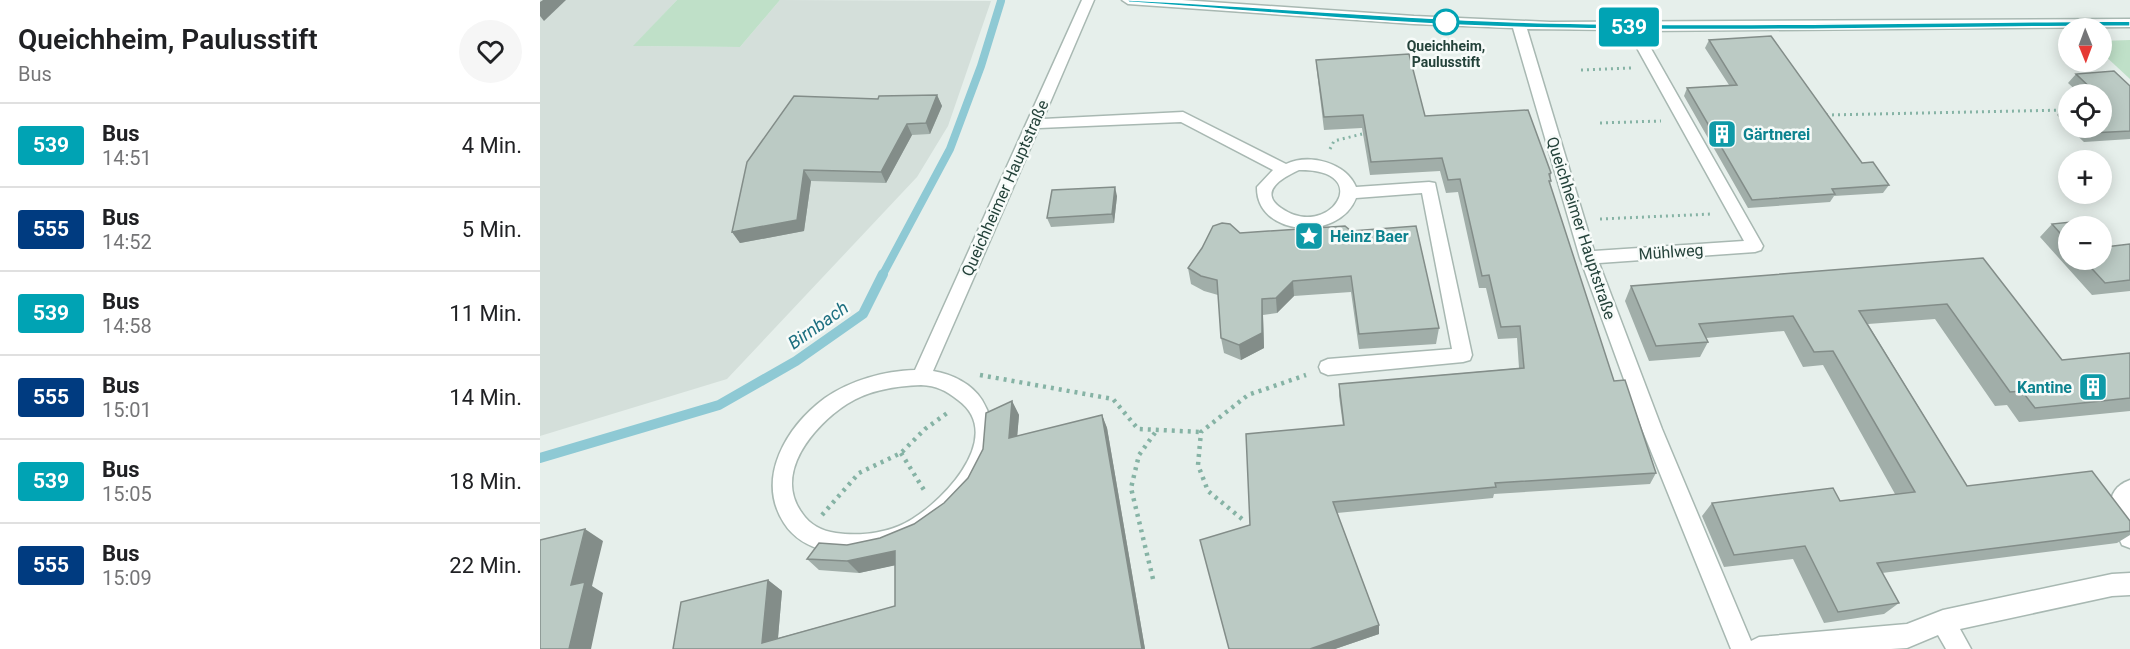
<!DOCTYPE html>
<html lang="de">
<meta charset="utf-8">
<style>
:root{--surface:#fff;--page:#f6f6f6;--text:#202124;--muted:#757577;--line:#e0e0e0}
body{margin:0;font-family:Roboto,sans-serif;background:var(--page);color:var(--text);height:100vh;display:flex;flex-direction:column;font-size:22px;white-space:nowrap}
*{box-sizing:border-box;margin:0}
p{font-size:20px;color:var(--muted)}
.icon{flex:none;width:33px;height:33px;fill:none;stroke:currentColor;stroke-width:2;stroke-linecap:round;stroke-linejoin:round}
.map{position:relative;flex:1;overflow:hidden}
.panel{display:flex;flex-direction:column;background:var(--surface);width:540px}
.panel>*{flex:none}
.badge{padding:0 12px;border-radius:4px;font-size:21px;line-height:39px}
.needle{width:39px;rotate:179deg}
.buttons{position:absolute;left:1518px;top:18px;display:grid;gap:12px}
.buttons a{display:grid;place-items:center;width:54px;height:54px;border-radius:50%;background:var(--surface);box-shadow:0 3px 15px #0003;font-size:30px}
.map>.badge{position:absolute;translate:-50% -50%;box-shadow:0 0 0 3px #fff}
.round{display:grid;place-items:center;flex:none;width:63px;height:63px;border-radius:32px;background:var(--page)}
.headline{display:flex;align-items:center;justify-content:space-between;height:102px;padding:0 18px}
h1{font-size:28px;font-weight:600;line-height:45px}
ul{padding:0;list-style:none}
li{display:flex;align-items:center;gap:18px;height:84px;padding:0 18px;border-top:2px solid var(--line)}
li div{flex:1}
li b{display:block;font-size:22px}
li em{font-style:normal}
li .badge{min-width:66px;font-weight:700;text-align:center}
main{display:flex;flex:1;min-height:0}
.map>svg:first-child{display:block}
</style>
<main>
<section class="panel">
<div class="headline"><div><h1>Queichheim, Paulusstift</h1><p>Bus</p></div><a class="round"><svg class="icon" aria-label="heart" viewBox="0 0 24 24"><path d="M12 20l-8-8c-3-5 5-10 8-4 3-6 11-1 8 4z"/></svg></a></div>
<ul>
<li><span class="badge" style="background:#00a3b4;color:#fff">539</span><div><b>Bus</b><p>14:51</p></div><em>4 Min.</em></li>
<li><span class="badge" style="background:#003b80;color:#fff">555</span><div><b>Bus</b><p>14:52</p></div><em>5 Min.</em></li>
<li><span class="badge" style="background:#00a3b4;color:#fff">539</span><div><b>Bus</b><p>14:58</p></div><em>11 Min.</em></li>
<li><span class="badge" style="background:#003b80;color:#fff">555</span><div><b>Bus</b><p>15:01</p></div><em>14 Min.</em></li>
<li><span class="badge" style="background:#00a3b4;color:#fff">539</span><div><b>Bus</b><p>15:05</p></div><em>18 Min.</em></li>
<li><span class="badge" style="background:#003b80;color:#fff">555</span><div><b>Bus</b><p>15:09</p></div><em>22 Min.</em></li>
</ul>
</section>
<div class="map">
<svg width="1590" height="649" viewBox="0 0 1590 649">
<rect width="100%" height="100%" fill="#e6efeb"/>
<!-- built -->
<path fill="#d4dfda" d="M 0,0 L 137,0 L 94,46 L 200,47 L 240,0 L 451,1 L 408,126 L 377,177 L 187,379 L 0,436 Z"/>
<!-- green -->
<g fill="#bfe0c8">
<path d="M 137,0 L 240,0 L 200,47 L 93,46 Z"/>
<path d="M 1590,40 L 1590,79 L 1562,53 L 1562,41 Z"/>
</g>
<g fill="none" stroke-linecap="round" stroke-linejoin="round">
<!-- stream-far1 -->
<path stroke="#8ec9d4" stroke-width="8" d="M 342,276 L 410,149 L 441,66 L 461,1"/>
<!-- stream -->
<path stroke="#8ec9d4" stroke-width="10" d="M 0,458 L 179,405 L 256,361 L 323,314 L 343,274"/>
<!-- minor casing -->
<g stroke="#a8b8b2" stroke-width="3">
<g id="minor">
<path d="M 542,0 L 554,0 L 503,119 L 643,112 L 746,164 C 770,153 806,163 816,187 L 889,182 L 895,183 L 932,355 L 930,360 L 923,362 L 788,375 L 781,372 L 779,367 L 781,362 L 788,359 L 912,349 L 882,193 L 816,198 C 799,242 716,237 717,187 L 733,170 L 641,122 L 499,128 L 393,371 C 412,374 432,384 442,400 C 491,481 363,572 288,552 C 270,547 254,539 244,523 C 215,478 247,426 285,398 C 311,380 344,371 375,370 ZM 759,170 C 837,169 789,242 741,208 C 717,191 744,177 759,170 ZM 381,385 C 397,386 405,390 418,400 C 469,437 397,510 359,526 C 340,534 316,536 296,533 C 282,531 270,525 262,513 C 233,474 273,426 307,404 C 329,390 355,386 381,385 Z"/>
<path d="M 582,0 L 642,0 L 874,16 L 1010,22 L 1590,19 L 1590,27 L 1101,31 L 1223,246 L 1221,250 L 1215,252 L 1059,263 L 1122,429 L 1211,641 L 1219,637 L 1367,624 L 1403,610 L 1572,574 L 1590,573 L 1590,595 L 1572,596 L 1420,629 L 1431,649 L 1406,649 L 1398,635 L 1367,648 L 1351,649 L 1191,649 L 1102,429 L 1040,258 L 973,28 L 874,24 L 588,4 ZM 987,29 L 1087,30 L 1204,241 L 1054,251 Z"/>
<path d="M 1590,480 L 1590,548 L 1582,545 C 1572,523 1559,491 1590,480 Z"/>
</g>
</g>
<!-- path-far1 -->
<g stroke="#86b3a5" stroke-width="3" stroke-dasharray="2 4" stroke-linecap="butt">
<path d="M 1041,70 L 1092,68"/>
<path d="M 1286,115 L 1528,110"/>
<path d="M 1060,123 L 1121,121"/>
<path d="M 790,149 L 794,141 L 822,134"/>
<path d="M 1060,219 L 1172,214"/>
</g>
<!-- path -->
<g stroke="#86b3a5" stroke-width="4.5" stroke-dasharray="3 5" stroke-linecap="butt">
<path d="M 440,375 L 573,399 L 598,429 L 661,432"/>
<path d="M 361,453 L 384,490"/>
<path d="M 282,515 L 319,473 L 361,453 L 385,429 L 410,411"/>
<path d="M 702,519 L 668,491 L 658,465 L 661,432 L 708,395 L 766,375"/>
<path d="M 613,579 L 591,488 L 599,455 L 617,430"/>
</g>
<!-- minor -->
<use href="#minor" fill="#fff" fill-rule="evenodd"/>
</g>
<!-- wall -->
<g fill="#a1aea9">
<path d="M 1169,40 L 1349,185 L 1343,193 L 1294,196 L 1290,202 L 1208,208 L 1144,96 L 1147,88 L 1189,85 L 1165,48 Z"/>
<path d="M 776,60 L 885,116 L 1011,173 L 1010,185 L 1074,381 L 1116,473 L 1110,484 L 954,494 L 953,498 L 797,513 L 839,625 L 839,634 L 795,649 L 689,649 L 710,525 L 803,426 L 799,396 L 799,384 L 979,368 L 977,338 L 958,339 L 946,288 L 939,288 L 918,192 L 906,193 L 900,171 L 830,175 L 822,128 L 784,130 L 777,72 Z"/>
<path d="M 1536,74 L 1590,86 L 1590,139 L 1544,142 L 1529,128 L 1562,128 L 1562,94 L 1540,94 L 1528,83 Z"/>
<path d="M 397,95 L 402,106 L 390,134 L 372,135 L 346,183 L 271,181 L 264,231 L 200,243 L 192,232 L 338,99 Z"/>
<path d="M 1524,106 L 1528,106 L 1528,127 L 1517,115 Z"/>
<path d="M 577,196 L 574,223 L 511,227 L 507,218 Z"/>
<path d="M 1512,224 L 1528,226 L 1528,260 L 1562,260 L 1565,247 L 1590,244 L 1590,291 L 1552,295 L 1500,237 Z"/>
<path d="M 805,226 L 899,328 L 896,344 L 819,349 L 811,292 L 754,296 L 737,313 L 723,315 L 724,348 L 701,360 L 684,353 L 681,338 L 678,295 L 664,291 L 651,284 L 648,268 L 700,233 Z"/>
<path d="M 1443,258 L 1522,360 L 1590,353 L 1590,411 L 1479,422 L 1467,405 L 1455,406 L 1395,319 L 1328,324 L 1427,486 L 1590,521 L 1590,535 L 1577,543 L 1342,573 L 1359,603 L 1344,614 L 1284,623 L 1253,559 L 1184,567 L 1162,516 L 1172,503 L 1300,501 L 1355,494 L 1283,365 L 1263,367 L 1244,331 L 1166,338 L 1168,342 L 1160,357 L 1109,361 L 1085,301 L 1091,286 Z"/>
<path d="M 472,401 L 479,415 L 477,436 L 562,415 L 567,428 L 605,649 L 133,649 L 228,580 L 242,591 L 238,638 L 355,606 L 355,565 L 319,573 L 279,570 L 267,559 L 307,545 L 340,538 L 374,524 L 404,503 L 428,478 Z"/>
</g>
<!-- shaded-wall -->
<g fill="#838d89">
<path d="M 3,0 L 26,0 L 4,21 L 0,16 L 0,2 Z"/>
<path d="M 397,95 L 402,106 L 390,134 L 386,123 Z"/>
<path d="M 367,124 L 372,135 L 346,183 L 341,172 Z"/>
<path d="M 264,170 L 271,181 L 264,231 L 200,243 L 192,232 Z"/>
<path d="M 575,187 L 577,196 L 574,223 L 572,214 Z"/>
<path d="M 753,281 L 754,296 L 737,313 L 736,298 Z"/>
<path d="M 722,299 L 723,315 L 724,348 L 701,360 L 699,345 Z"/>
<path d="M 472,401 L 479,415 L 476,451 L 469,438 Z"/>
<path d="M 562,415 L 567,428 L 605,649 L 602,649 Z"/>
<path d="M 45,529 L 63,541 L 52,586 L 63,593 L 51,649 L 29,649 L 31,585 Z"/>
<path d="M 355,551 L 366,563 L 319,573 L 307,561 Z"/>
<path d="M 228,580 L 242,591 L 237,649 L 222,643 Z"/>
<path d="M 839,625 L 839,634 L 795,649 L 770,649 Z"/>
</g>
<!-- building -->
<g fill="#bbcac4" stroke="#838d89" stroke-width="1.5">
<path d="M 1231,36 L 1322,163 L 1333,162 L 1349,185 L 1292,189 L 1295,194 L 1212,200 L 1147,88 L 1197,85 L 1169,40 Z"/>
<path d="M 869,54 L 885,116 L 988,110 L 1011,173 L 1009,174 L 1011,181 L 1009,181 L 1074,381 L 1085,380 L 1116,473 L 955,483 L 956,487 L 793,502 L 839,625 L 770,649 L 689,649 L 660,540 L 710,525 L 706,434 L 804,425 L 799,384 L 984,368 L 980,326 L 961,327 L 949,275 L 942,276 L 920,179 L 908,180 L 902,158 L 831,162 L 823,115 L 784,117 L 776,60 Z"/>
<path d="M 1574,71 L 1590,86 L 1590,131 L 1551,133 L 1546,128 L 1562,128 L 1562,104 L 1566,103 L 1562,99 L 1562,94 L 1557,94 L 1536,74 Z"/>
<path d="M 397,95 L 386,123 L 367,124 L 341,172 L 264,170 L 257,220 L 192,232 L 207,162 L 254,96 L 338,99 L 339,96 Z"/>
<path d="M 575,187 L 572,214 L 507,218 L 512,190 Z"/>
<path d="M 1541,221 L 1546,226 L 1528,226 L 1528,242 L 1512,224 Z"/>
<path d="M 682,223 L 690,224 L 700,233 L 805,226 L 811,231 L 876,226 L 899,328 L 819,334 L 811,276 L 753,281 L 736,298 L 722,299 L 722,333 L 699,345 L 681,338 L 677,280 L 661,276 L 648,268 L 662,248 L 673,226 Z"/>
<path d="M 1562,243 L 1565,247 L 1590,244 L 1590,280 L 1565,283 L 1544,260 L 1562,260 Z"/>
<path d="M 1443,258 L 1522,360 L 1590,353 L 1590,398 L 1495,408 L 1482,391 L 1470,392 L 1407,304 L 1319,311 L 1427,486 L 1552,471 L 1590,521 L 1590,531 L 1337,563 L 1359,603 L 1298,612 L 1265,546 L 1194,555 L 1172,503 L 1293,488 L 1300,501 L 1375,492 L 1293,351 L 1274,352 L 1253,316 L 1159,324 L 1168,342 L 1116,346 L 1091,286 Z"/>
<path d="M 472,401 L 469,438 L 562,415 L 602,649 L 133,649 L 141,602 L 228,580 L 222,643 L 355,606 L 355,551 L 307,561 L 267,559 L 279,543 L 307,545 L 340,538 L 374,524 L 404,503 L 428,478 L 443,449 L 446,413 Z"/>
<path d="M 45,529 L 31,585 L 45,582 L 29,649 L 0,649 L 0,540 Z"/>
</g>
<!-- line -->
<path fill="#00a3b4" stroke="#fff" stroke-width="1.5" d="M 585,0 L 589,0 C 729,7 870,20 1011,23 C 1204,27 1397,22 1590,21 L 1590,26 C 1397,27 1204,32 1011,28 C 870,26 729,12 589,2 Z"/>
<!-- icons -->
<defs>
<g id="building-square" transform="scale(1.5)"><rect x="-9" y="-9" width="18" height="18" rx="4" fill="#0f9aa8" stroke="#f7fbf9"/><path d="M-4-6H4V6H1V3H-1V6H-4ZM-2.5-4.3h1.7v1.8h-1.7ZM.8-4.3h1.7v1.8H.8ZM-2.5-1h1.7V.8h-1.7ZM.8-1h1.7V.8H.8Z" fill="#fff"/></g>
<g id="sight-square" transform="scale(1.5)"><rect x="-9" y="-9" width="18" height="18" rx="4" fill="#0f9aa8" stroke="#f7fbf9"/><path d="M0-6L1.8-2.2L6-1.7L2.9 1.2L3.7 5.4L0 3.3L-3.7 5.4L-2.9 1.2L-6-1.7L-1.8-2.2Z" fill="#fff"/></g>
</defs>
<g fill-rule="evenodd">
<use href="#building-square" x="1182" y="134"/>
<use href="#sight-square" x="769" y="236"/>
<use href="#building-square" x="1553" y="387"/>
</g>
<!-- markers -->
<circle fill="#fff" stroke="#00a3b4" stroke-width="3" cx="906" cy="22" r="12"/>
<g text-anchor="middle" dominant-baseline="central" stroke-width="5" stroke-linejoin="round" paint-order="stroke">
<!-- far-stop labels -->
<g font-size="14" font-weight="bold" fill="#24423a" stroke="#f7fbf9">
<text x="906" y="46">Queichheim,<tspan x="906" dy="16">Paulusstift</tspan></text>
</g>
<!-- culture labels -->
<g font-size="16" font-weight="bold" fill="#0d838f" stroke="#f7fbf9" text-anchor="start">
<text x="1203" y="134">Gärtnerei</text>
<text x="790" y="236">Heinz Baer</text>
<text x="1532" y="387" text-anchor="end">Kantine</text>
</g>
<!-- street labels -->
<g font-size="16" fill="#24423a" stroke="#f7fbf9">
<text transform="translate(465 188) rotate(-66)">Queichheimer Hauptstraße</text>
<text transform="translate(1041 228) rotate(72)">Queichheimer Hauptstraße</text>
<text transform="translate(1131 252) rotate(-4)">Mühlweg</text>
</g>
<!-- water labels -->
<g font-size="18" font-style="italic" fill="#1c6f80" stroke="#f7fbf9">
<text transform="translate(278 325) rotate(-35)">Birnbach</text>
</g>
</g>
</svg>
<div class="buttons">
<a><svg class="needle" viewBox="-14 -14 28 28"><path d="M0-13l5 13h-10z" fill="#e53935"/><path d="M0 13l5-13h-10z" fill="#757577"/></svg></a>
<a><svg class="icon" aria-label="locate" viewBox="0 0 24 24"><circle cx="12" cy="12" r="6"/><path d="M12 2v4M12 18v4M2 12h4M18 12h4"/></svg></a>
<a>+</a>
<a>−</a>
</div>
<b class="badge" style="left:1089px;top:27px;background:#00a3b4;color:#fff">539</b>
</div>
</main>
